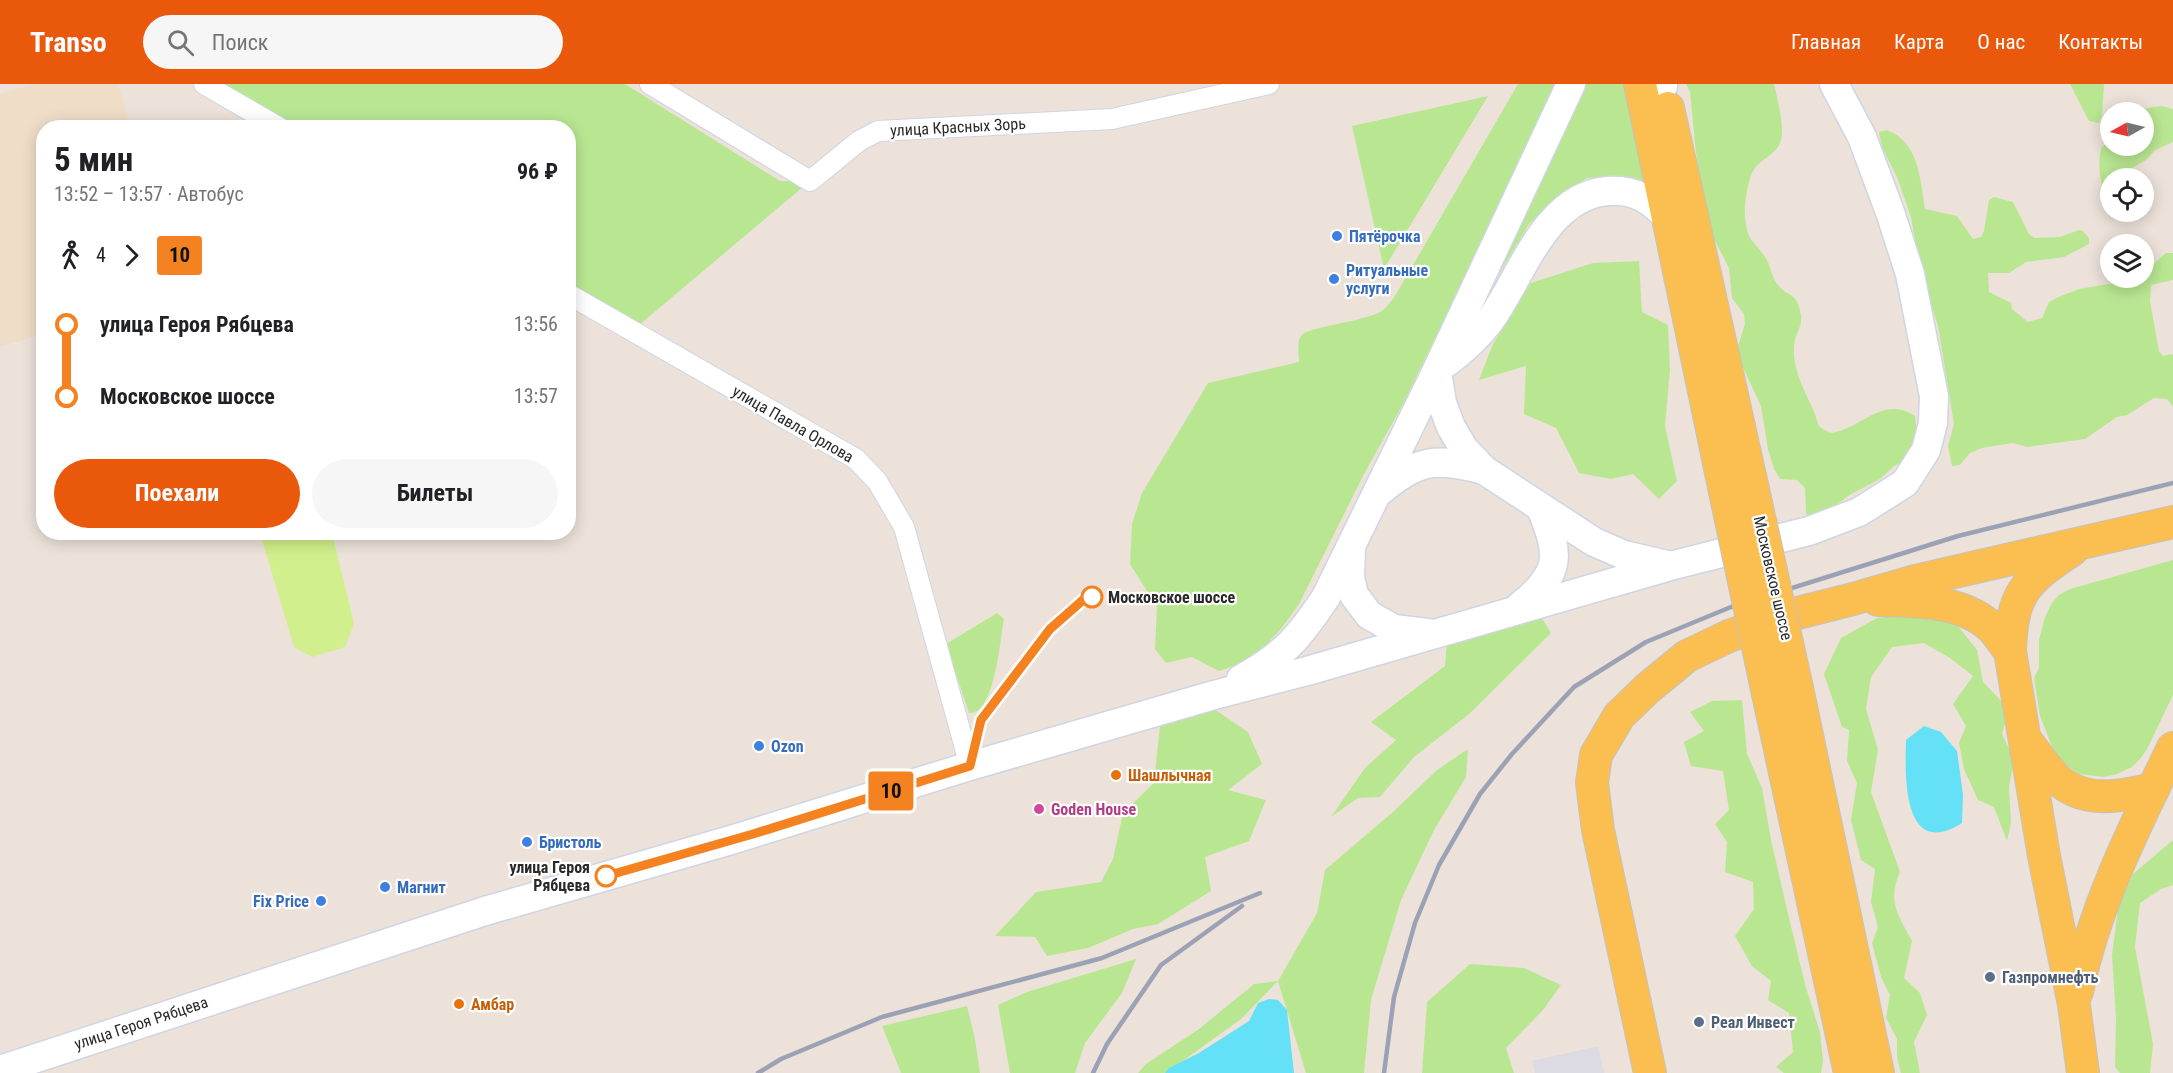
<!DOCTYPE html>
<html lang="ru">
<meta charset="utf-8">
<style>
:root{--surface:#fff;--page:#f6f6f6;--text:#202124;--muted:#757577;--accent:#ea580c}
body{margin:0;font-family:"Roboto Condensed",sans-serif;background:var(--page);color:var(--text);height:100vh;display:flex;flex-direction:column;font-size:22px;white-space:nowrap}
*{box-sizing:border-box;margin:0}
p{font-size:20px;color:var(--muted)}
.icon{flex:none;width:33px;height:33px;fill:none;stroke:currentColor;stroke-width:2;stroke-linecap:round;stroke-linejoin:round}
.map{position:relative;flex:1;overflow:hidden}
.sheet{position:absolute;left:36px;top:36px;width:540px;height:420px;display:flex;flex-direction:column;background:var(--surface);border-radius:24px;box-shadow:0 3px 15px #0003}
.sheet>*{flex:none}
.badge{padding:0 12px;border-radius:4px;font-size:21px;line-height:39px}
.needle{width:39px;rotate:262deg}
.fabs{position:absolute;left:2100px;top:18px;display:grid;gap:12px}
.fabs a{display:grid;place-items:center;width:54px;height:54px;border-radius:50%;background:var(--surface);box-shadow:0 3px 15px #0003;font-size:30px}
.map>.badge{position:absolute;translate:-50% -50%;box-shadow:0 0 0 3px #fff}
.legs{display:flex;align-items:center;gap:9px;height:66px;padding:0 18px;font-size:20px}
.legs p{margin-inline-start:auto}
.head{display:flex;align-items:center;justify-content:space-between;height:102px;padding:0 18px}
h1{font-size:33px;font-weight:700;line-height:45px}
.button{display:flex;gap:12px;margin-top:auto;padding:12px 18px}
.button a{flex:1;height:69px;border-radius:36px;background:var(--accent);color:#fff;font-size:24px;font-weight:700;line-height:69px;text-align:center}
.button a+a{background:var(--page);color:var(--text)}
ul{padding:0 18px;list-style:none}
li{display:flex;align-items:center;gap:21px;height:72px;font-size:22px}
li i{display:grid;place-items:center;width:9px;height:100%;margin:0 8px;background:currentColor}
li i::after{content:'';width:15px;height:15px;margin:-8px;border:4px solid;border-radius:50%;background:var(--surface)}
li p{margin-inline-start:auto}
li:first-child i{background:linear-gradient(#0000 50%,currentColor 0)}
li:last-child i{background:linear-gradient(currentColor 50%,#0000 0)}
header{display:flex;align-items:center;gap:36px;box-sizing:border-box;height:84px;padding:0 30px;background:var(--accent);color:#fff}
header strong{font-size:28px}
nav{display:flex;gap:33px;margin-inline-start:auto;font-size:21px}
.search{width:420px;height:54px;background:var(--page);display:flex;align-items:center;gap:15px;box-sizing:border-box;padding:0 21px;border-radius:33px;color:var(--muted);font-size:22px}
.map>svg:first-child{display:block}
</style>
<header>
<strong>Transo</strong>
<div class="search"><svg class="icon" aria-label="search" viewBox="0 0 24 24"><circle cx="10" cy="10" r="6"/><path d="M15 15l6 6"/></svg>Поиск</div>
<nav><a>Главная</a><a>Карта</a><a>О нас</a><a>Контакты</a></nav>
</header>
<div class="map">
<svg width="2173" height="989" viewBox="0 0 2173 989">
<rect width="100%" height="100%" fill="#ece2d9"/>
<!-- industrial -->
<path fill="#dcdbe4" d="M 1598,962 L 1604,989 L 1535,989 L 1532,977 Z"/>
<!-- education -->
<path fill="#efddc7" d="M 34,0 L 118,0 L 131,43 L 44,44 L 43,250 L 0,263 L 0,10 Z"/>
<!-- green -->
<g fill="#b9e791">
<path d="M 203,0 L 625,0 L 780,97 L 810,97 L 632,247 L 569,211 L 568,44 L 278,43 Z"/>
<path d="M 1518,0 L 1559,0 L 1402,322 L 1364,390 L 1299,520 L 1281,545 L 1263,564 L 1240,580 L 1219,587 L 1192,573 L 1166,579 L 1155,565 L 1157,523 L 1130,480 L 1132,440 L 1142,409 L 1208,299 L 1299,278 C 1299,270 1296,257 1302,251 C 1308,243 1366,237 1382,227 C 1387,223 1391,217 1395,212 Z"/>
<path d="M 1583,0 L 1625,0 L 1646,103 L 1614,92 L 1587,94 L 1559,111 L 1529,140 L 1476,228 Z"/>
<path d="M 1686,0 L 1774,0 C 1777,14 1786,46 1780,59 C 1776,70 1762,75 1755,84 C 1748,92 1744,122 1745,132 C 1747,160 1755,156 1767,176 C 1771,184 1772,194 1778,201 C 1791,216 1796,206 1801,231 C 1803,242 1795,250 1794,261 C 1792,287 1806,308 1815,330 C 1817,335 1817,339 1820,343 C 1823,346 1828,347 1832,349 C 1862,344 1883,311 1915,332 L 1917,353 L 1910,373 L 1893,383 L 1880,395 L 1851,410 L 1831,425 L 1809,433 L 1806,429 L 1805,404 L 1797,396 L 1780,395 L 1774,385 L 1768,365 L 1761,322 L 1739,275 L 1738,262 L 1745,240 L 1744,230 L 1732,214 L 1729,184 L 1708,143 L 1696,69 L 1690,8 Z"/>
<path d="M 2070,0 L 2104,0 L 2102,31 L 2099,39 L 2089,37 Z"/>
<path d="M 1488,12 L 1384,185 L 1352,42 Z"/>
<path d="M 2162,22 L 2173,25 L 2173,58 L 2155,66 L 2146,76 L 2122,90 L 2123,94 L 2110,94 L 2110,120 C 2100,102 2097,84 2101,64 L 2110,57 L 2110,62 L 2144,62 L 2144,28 L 2135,28 L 2141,25 Z"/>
<path d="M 1887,46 C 1919,58 1920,95 1925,125 L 1957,132 L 1973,155 L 1981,153 L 1984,147 L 1989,116 L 1994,113 L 2013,118 L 2029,150 L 2034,154 L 2060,153 L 2079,146 L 2083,147 L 2089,154 L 2089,160 L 2064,173 L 2026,178 L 2009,189 L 1988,189 L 1989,208 L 2011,219 L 2012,225 L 2028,238 L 2042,234 L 2049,218 L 2056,214 L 2079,205 L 2144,194 L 2144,189 L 2166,169 L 2173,169 L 2173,196 L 2151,201 L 2150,217 L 2159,267 L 2163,272 L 2173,270 L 2173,323 L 2167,315 L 2154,314 L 2127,331 L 2117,333 L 2085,355 L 2027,363 L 2013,359 L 1982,364 L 1970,369 L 1960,381 L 1952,382 L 1948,362 L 1954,340 L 1938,242 L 1928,210 L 1925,189 L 1918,174 L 1911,133 L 1897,93 L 1882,63 L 1879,48 Z"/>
<path d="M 1639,177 L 1642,228 L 1668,241 L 1670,286 L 1665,342 L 1677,397 L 1659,415 L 1633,390 L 1611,395 L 1579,389 L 1556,344 L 1524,330 L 1526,282 L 1479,296 L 1493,260 L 1531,199 L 1593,179 Z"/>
<path d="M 2173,476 L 2173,611 L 2147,665 L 2140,675 L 2132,683 L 2117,690 L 2104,693 L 2079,690 L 2061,677 L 2053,665 L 2040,632 L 2034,594 L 2039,584 L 2039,556 L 2045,533 L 2052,519 L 2059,511 L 2070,505 Z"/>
<path d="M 997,529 L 1004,535 C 1000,555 995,631 969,629 L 946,560 Z"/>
<path d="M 1921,529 L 1958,542 L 1977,566 L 1983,598 L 2009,625 L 2002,650 L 2014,675 L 2009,703 L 2011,739 L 2007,757 L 1994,723 L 1978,716 L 1964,685 L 1959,659 L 1966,642 L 1953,620 L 1973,592 L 1950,574 L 1924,559 L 1892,563 L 1871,593 L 1866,625 L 1878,666 L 1871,708 L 1900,788 C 1887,817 1898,831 1912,857 L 1904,894 L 1920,909 L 1927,931 L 1914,958 L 1920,989 L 1901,989 L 1897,973 L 1897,955 L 1886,934 L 1890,911 L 1881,893 L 1872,859 L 1878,843 L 1871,818 L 1875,785 L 1861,776 L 1851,736 L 1857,699 L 1847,677 L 1849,646 L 1842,643 L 1824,590 L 1841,554 L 1877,534 Z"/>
<path d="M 1540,531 L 1551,549 L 1469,630 L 1414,673 L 1380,713 L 1358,714 L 1331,733 L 1365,684 L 1396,656 L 1371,638 L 1445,582 L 1447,558 Z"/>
<path d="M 1742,616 L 1747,670 L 1762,704 L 1771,756 L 1789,834 L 1806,904 L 1820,948 L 1823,977 L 1821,989 L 1784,989 L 1776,983 L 1793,968 L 1789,929 L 1768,916 L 1771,897 L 1752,882 L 1735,852 L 1754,825 L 1753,798 L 1725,788 L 1727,758 L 1715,740 L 1729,726 L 1723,687 L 1691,682 L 1684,658 L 1704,647 L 1690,628 L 1712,617 Z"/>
<path d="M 1214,625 L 1248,648 L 1262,680 L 1228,706 L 1266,716 L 1249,757 L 1205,773 L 1211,807 L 1158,840 L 1133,845 L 1088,864 L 1047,872 L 1035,853 L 995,852 L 1036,808 L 1101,798 L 1113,775 L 1123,729 L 1154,699 L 1160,641 Z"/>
<path d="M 1468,665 L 1466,693 L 1434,746 L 1401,816 L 1371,916 L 1364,989 L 1306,989 L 1278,897 L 1241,935 L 1166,989 L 1138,989 L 1146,980 L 1199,945 L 1254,900 L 1278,897 L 1317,829 L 1325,786 L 1394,727 L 1437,686 Z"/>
<path d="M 2173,756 L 2173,801 L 2161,805 L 2140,819 L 2135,863 L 2153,960 L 2150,989 L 2120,989 L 2115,983 L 2116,935 L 2112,871 L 2118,825 L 2133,790 Z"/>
<path d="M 1136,875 L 1122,909 L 1085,959 L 1075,989 L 1010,989 L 998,921 L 1027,908 Z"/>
<path d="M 1470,880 L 1524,884 L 1561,901 L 1543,926 L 1506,964 L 1514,989 L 1422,989 L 1427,918 Z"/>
<path d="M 967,922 L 975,955 L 980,989 L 901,989 L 882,942 Z"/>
</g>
<!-- pitch -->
<path fill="#d1ef8c" d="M 260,449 L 332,449 L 354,540 L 345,563 L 312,573 L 294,563 Z"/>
<!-- water -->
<g fill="#64e1f6">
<path d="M 1924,642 L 1941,648 L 1957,667 L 1963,711 L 1962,739 C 1902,777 1905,691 1906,656 Z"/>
<path d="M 1269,915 L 1278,916 L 1287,926 L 1294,989 L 1165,989 L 1169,984 L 1199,969 L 1249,937 L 1258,919 Z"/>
</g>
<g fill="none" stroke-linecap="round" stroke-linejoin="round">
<!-- minor casing -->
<g stroke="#ced5e3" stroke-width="22">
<g id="minor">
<path d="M 204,0 L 280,44"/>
<path d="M 650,0 L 810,97 L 859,57 L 878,47 L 1112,35 L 1269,0"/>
<path d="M 568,210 L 856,375 L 877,397 L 904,443 L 970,682"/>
</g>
</g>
<!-- secondary casing -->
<g stroke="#ced5e3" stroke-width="31">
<g id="secondary">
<path d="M 1663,0 L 1663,2"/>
<path d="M 1446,279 C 1462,267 1477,254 1489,238 C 1521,195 1544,113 1607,107 C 1636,105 1651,116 1670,136"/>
<path d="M 1437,286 L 1442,319 L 1451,343 L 1464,365 L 1484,386 L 1594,458 L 1624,471 L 1667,481"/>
<path d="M 1379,408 C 1417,375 1437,373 1484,386"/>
<path d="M 1351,465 L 1350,493 L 1354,511 L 1369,531 L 1394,545 L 1427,549"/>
<path d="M 1520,522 C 1562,489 1560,471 1541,424"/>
<path d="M 1241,595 C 1284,571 1299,554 1326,513 L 1437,286 L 1571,0"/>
<path d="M 0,986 L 485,827 L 731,756 L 970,682 L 1214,611 L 1307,587 L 1670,482 L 1809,447 L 1859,428 L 1905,399 L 1926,366 L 1933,339 L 1934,312 L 1910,190 L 1890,128 L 1862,53 L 1834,0"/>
</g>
</g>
<!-- primary casing -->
<g stroke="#c3c3c3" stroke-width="34">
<g id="primary">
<path d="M 1640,0 L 1728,422"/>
<path d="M 1668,24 L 1756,419"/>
<path d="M 2072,466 C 2025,497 2012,509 2010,567 L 2044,772 L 2074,921 L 2083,989"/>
<path d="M 1878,516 C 1917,517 1964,516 1993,545 C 1999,552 2004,560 2010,567"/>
<path d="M 1797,604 L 1878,989"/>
<path d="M 1768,610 L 1850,989"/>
<path d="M 2027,658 C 2036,669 2044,681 2053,691 C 2081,721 2119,713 2153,705"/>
<path d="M 2077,908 C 2094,823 2135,742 2173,664"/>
<path d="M 1650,989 L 1598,746 L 1592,699 L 1596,671 L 1619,632 L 1648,604 L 1687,572 L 1729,552 L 1786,532 L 1853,515 L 1915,497 L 2173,438"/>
</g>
</g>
<!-- minor -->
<use href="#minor" stroke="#fff" stroke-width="20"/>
<!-- secondary -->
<use href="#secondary" stroke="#fff" stroke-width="28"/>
<!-- primary -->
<use href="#primary" stroke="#fabe51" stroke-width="32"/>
<!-- rail -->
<g stroke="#9ca2b5" stroke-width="4.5">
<path d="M 758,989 L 781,975 L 882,933 L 1102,874 L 1260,809"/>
<path d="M 1093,989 L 1107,960 L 1161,881 L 1242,822"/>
<path d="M 1384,989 L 1394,913 L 1415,839 L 1439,781 L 1480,710 L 1512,670 L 1574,603 L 1646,558 L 1731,523 L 1958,452 L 2173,399"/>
</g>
<!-- primary-bridge casing -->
<g stroke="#c3c3c3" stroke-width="34" stroke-linecap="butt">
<g id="primary-bridge">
<path d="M 1756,419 L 1797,604"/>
<path d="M 1728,422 L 1768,610"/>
</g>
</g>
<!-- primary-bridge -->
<use href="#primary-bridge" stroke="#fabe51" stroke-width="32"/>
</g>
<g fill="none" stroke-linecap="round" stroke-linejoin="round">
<!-- line-1 casing -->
<g stroke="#fff" stroke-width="14">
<path id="line-1" d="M 606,792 L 753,750 L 970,682 L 981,636 L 1050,545 L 1083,516 L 1092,513"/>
</g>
<!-- line-1 -->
<use href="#line-1" stroke="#f58220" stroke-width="9"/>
</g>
<!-- markers -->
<g fill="#3f7fe0" stroke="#fff" stroke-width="2">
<circle cx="1337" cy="152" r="6"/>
<circle cx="1334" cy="195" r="6"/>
<circle cx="759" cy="662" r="6"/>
<circle cx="527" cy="758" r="6"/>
<circle cx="385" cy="803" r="6"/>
<circle cx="321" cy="817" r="6"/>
</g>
<g fill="#fff" stroke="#f58220" stroke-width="3">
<circle cx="1092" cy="513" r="10"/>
<circle cx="606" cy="792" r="10"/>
</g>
<g fill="#e8710a" stroke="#fff" stroke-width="2">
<circle cx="1116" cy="691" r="6"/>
<circle cx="459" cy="920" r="6"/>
</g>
<circle fill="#d1479c" stroke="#fff" stroke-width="2" cx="1039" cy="725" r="6"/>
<g fill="#5c6f8a" stroke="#fff" stroke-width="2">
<circle cx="1990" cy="893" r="6"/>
<circle cx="1699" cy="938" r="6"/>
</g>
<g text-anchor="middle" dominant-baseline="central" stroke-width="4.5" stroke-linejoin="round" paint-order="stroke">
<!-- street labels -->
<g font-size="16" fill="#292929" stroke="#fff">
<text transform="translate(958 43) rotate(-3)">улица Красных Зорь</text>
<text transform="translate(793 340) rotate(30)">улица Павла Орлова</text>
<text transform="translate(1773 494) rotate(77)">Московское шоссе</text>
<text transform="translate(141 939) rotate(-18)">улица Героя Рябцева</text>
</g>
<!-- shop labels -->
<g font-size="16" font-weight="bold" fill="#366cbe" stroke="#fff" text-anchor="start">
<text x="1349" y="152">Пятёрочка</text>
<text x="1346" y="186">Ритуальные<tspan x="1346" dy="18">услуги</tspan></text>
<text x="771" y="662">Ozon</text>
<text x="539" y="758">Бристоль</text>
<text x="397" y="803">Магнит</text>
<text x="309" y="817" text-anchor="end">Fix Price</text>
</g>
<!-- stop labels -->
<g font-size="16" font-weight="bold" fill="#292929" stroke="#fff" text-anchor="start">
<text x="1108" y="513">Московское шоссе</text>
<text x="590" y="783" text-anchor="end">улица Героя<tspan x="590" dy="18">Рябцева</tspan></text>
</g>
<!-- food labels -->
<g font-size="16" font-weight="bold" fill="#c56008" stroke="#fff" text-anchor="start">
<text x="1128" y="691">Шашлычная</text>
<text x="471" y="920">Амбар</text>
</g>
<!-- hotel labels -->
<g font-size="16" font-weight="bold" fill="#b23c85" stroke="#fff" text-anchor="start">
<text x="1051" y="725">Goden House</text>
</g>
<!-- service labels -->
<g font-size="16" font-weight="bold" fill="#4e5e75" stroke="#fff" text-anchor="start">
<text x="2002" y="893">Газпромнефть</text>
<text x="1711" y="938">Реал Инвест</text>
</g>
</g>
</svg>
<div class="fabs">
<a><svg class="needle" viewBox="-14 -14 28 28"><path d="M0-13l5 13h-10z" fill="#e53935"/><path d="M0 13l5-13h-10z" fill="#757577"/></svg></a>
<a><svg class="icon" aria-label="locate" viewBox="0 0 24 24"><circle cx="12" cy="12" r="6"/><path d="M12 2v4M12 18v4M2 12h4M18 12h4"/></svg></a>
<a><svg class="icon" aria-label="layers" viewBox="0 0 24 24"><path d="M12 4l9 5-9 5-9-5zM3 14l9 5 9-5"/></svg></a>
</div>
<b class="badge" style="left:891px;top:707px;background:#f58220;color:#111">10</b>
<section class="sheet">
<div class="head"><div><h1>5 мин</h1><p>13:52 – 13:57 · Автобус</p></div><b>96 ₽</b></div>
<div class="legs"><svg class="icon" aria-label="walk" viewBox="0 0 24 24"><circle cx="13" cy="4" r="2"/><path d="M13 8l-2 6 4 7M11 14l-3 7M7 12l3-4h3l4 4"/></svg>4<svg class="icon" aria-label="forward" viewBox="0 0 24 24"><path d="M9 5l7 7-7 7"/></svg><b class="badge" style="background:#f58220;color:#111">10</b></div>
<ul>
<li><i style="color:#f58220"></i><b>улица Героя Рябцева</b><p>13:56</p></li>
<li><i style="color:#f58220"></i><b>Московское шоссе</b><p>13:57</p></li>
</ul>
<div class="button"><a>Поехали</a><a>Билеты</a></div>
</section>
</div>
